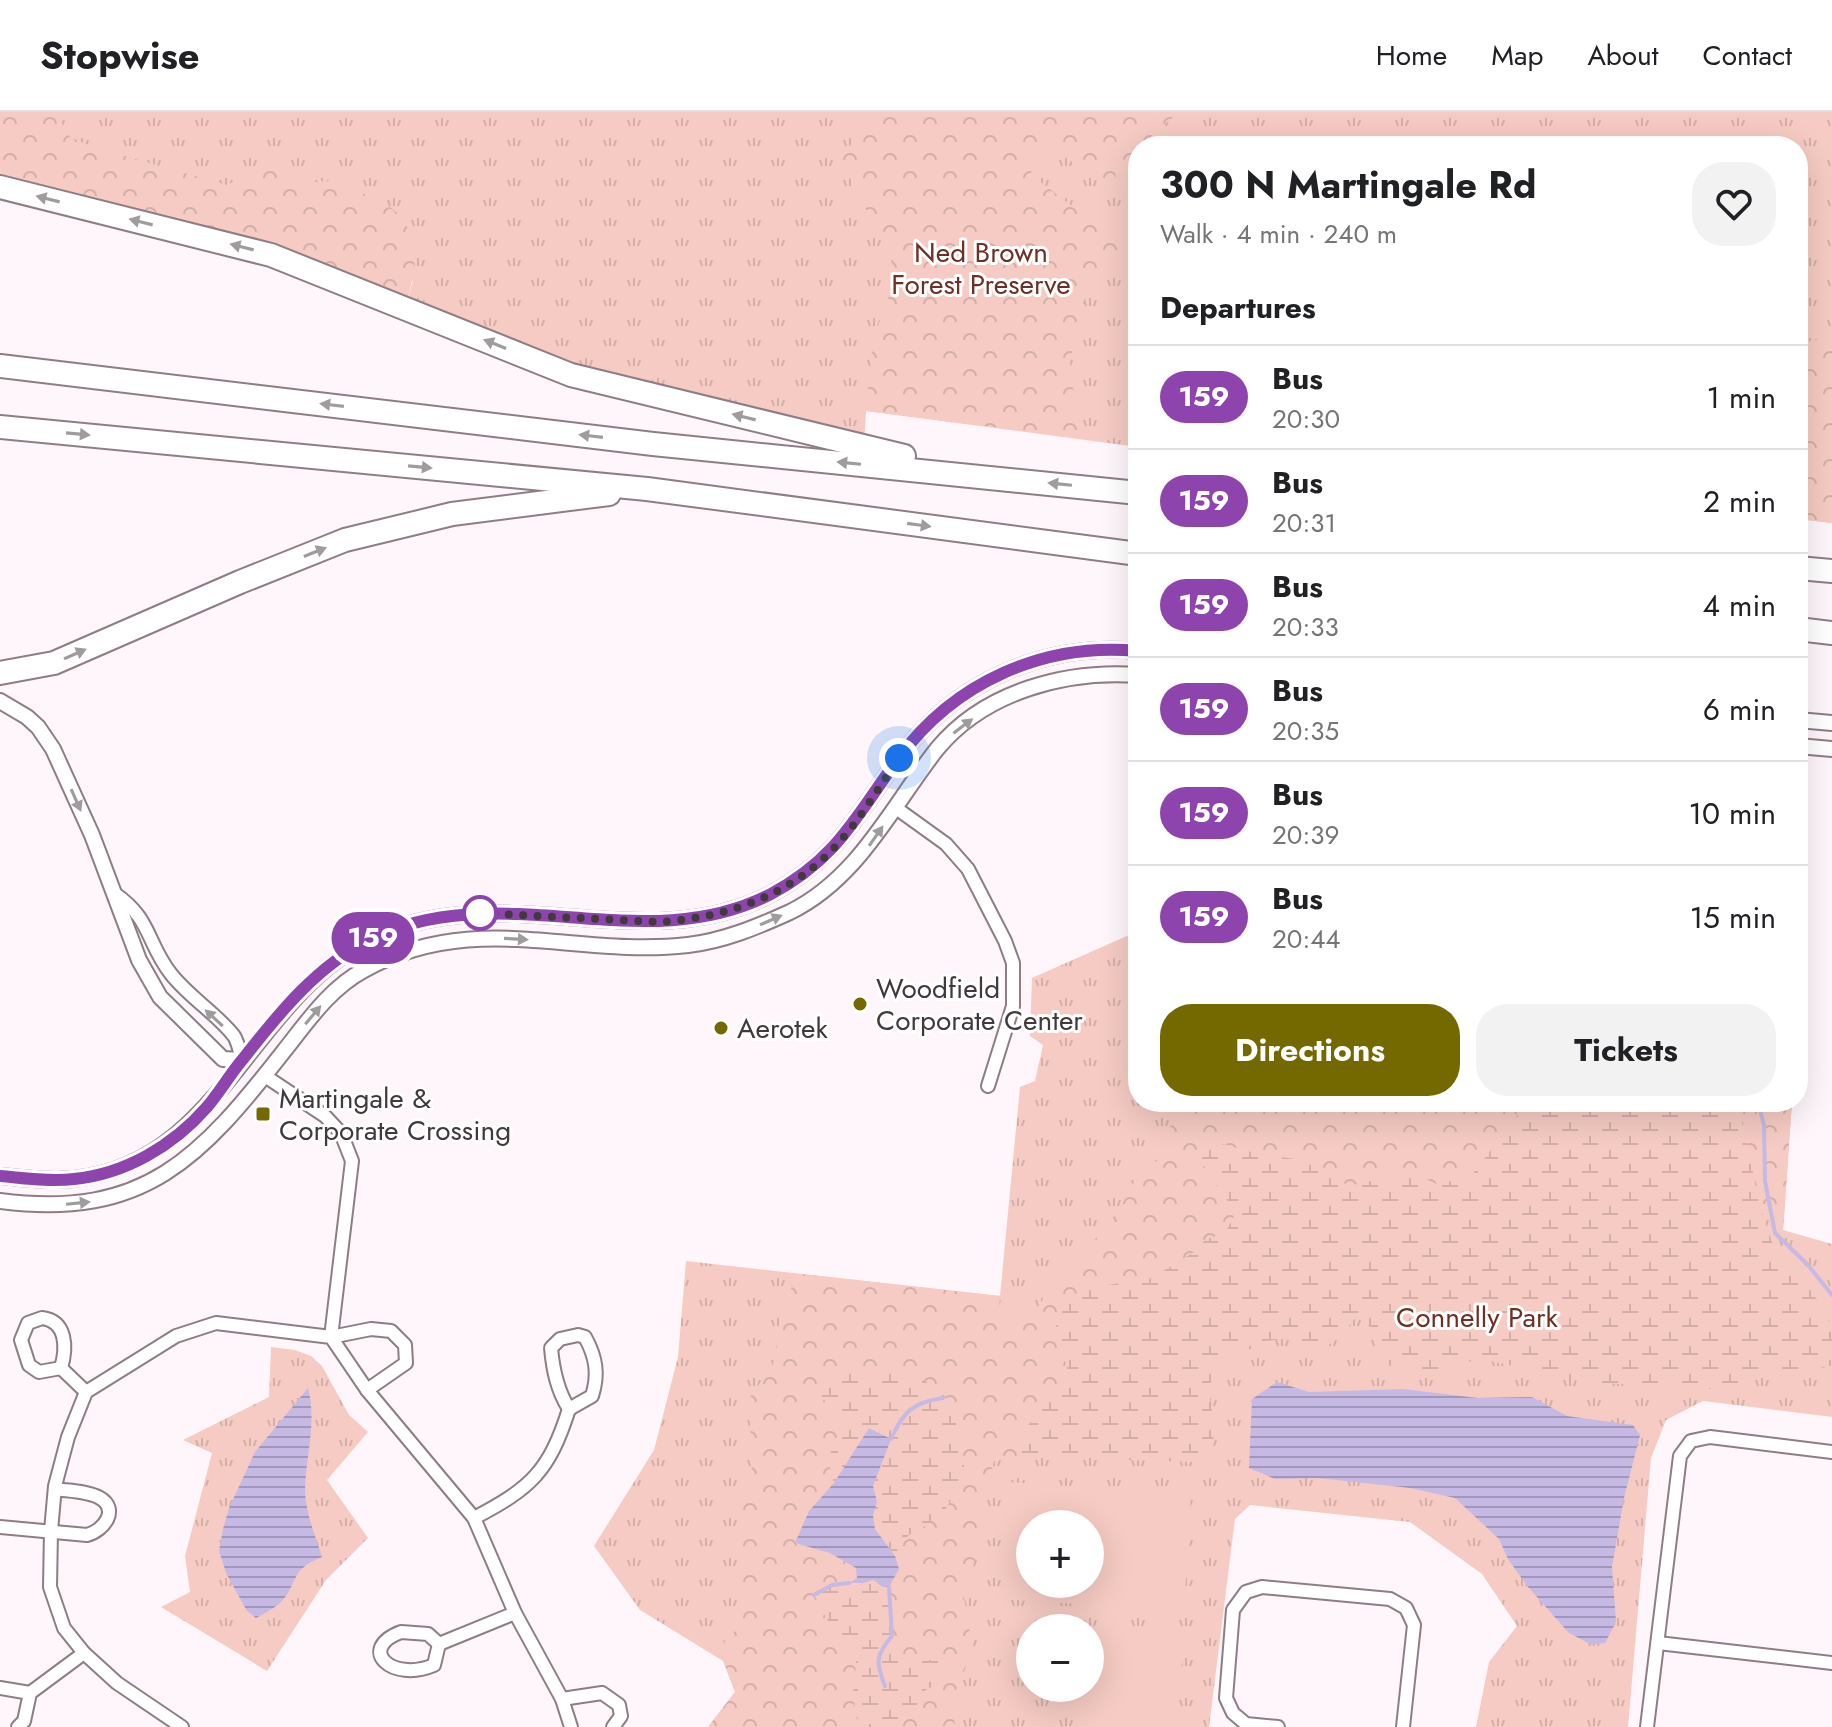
<!DOCTYPE html>
<meta charset="utf-8">
<style>
:root{--surface:#fff;--page:#f2f2f2;--text:#202124;--muted:#757577;--line:#e0e0e0;--accent:#746800}
body{margin:0;font-family:Jost,sans-serif;background:var(--page);color:var(--text);height:100vh;display:flex;flex-direction:column;font-size:30px;white-space:nowrap}
*{box-sizing:border-box;margin:0}
p{font-size:26px;color:var(--muted)}
.icon{flex:none;width:44px;height:44px;fill:none;stroke:currentColor;stroke-width:2;stroke-linecap:round;stroke-linejoin:round}
.map{position:relative;flex:1;overflow:hidden}
.side{position:absolute;left:1128px;top:24px;width:680px;height:976px;display:flex;flex-direction:column;background:var(--surface);border-radius:32px;box-shadow:0 8px 32px #0002}
.side>*{flex:none}
.badge{padding:0 16px;border-radius:26px;font-size:28px;line-height:52px}
.buttons{position:absolute;left:1016px;top:1398px;display:grid;gap:16px}
.buttons a{display:grid;place-items:center;width:88px;height:88px;border-radius:50%;background:var(--surface);box-shadow:0 8px 32px #0002;font-size:40px}
.you{position:absolute;width:40px;height:40px;margin:-20px;border:6px solid #fff;border-radius:50%;background:#1a73e8;box-shadow:0 0 0 12px #1a73e833}
.map>.badge{position:absolute;translate:-50% -50%;box-shadow:0 0 0 4px #fff}
h2{padding:0 32px;font-size:30px;line-height:72px}
.round{display:grid;place-items:center;flex:none;width:84px;height:84px;border-radius:32px;background:var(--page)}
.summary{display:flex;align-items:center;justify-content:space-between;height:136px;padding:0 32px}
h1{font-size:38px;font-weight:700;line-height:60px}
.button{display:flex;gap:16px;margin-top:auto;padding:16px 32px}
.button a{flex:1;height:92px;border-radius:32px;background:var(--accent);color:#fff;font-size:32px;font-weight:700;line-height:92px;text-align:center}
.button a+a{background:var(--page);color:var(--text)}
ul{padding:0;list-style:none}
li{display:flex;align-items:center;gap:24px;height:104px;padding:0 32px;border-top:2px solid var(--line)}
li div{flex:1}
li b{display:block;font-size:30px}
li em{font-style:normal}
li .badge{min-width:88px;font-weight:700;text-align:center}
header{display:flex;align-items:center;gap:48px;box-sizing:border-box;height:112px;padding:0 40px;background:var(--surface);border-bottom:2px solid var(--line)}
header strong{font-size:38px}
nav{display:flex;gap:44px;margin-inline-start:auto;font-size:28px}
.map>svg:first-child{display:block}
</style>
<header>
<strong>Stopwise</strong>
<nav><a>Home</a><a>Map</a><a>About</a><a>Contact</a></nav>
</header>
<div class="map">
<svg width="1832" height="1615" viewBox="0 0 1832 1615">
<defs>
<pattern id="grass-tufts" width="24" height="20" patternUnits="userSpaceOnUse" patternTransform="scale(2)"><rect width="24" height="20" fill="#f5cbc3"/><path d="M3 7l-1-3M5 7V3M7 7l1-3M15 17l-1-3M17 17v-4M19 17l1-3" fill="none" stroke="#d3afa8"/></pattern>
<pattern id="forest-crowns" width="20" height="18" patternUnits="userSpaceOnUse" patternTransform="scale(2)"><rect width="20" height="18" fill="#f5cbc3"/><path d="M2 6a3 3 0 1 1 6 0M12 15a3 3 0 1 1 6 0" fill="none" stroke="#d3afa8"/></pattern>
<pattern id="wetland-marsh" width="20" height="14" patternUnits="userSpaceOnUse" patternTransform="scale(2)"><rect width="20" height="14" fill="#f5cbc3"/><path d="M1 5h8M5 5V1M11 12h8M15 12V8" fill="none" stroke="#d3afa8"/></pattern>
<pattern id="water-rules" width="6" height="5" patternUnits="userSpaceOnUse" patternTransform="scale(2)"><rect width="6" height="5" fill="#c6b9e4"/><path d="M0 2.5h6" fill="none" stroke="#a297ba"/></pattern>
</defs>
<rect width="100%" height="100%" fill="#fef6fa"/>
<!-- grass -->
<g fill="url(#grass-tufts)" fill-rule="evenodd">
<path d="M 0,0 L 1832,0 L 1832,411 L 1798,407 L 1798,34 L 1138,34 L 1138,335 L 866,299 L 864,335 L 571,263 L 405,195 L 413,169 Z"/>
<path d="M 1138,819 L 1138,990 L 1792,990 L 1783,1118 L 1832,1132 L 1832,1305 L 1703,1289 L 1666,1308 L 1651,1346 L 1628,1615 L 1476,1615 L 1489,1550 L 1517,1514 L 1482,1462 L 1410,1410 L 1250,1393 L 1235,1407 L 1209,1615 L 708,1615 L 735,1580 L 723,1549 L 640,1498 L 594,1434 L 654,1338 L 678,1245 L 686,1149 L 1000,1184 L 1020,975 L 1035,969 L 1043,933 L 1030,924 L 1032,866 ZM 1030,1412 L 1090,1412 L 1090,1472 L 1030,1472 ZM 1030,1516 L 1090,1516 L 1090,1576 L 1030,1576 Z"/>
<path d="M 271,1235 L 295,1238 L 311,1244 L 322,1254 L 349,1303 L 368,1320 L 327,1368 L 368,1426 L 326,1468 L 267,1559 L 161,1495 L 190,1480 L 185,1444 L 212,1341 L 183,1328 L 269,1285 Z"/>
</g>
<!-- forest -->
<g fill="url(#forest-crowns)">
<path d="M 0,0 L 63,0 L 61,10 L 70,25 L 93,35 L 227,73 L 277,48 L 295,56 L 300,73 C 318,69 338,66 355,75 C 360,78 365,83 370,86 C 376,89 382,90 387,93 C 423,117 417,160 405,195 L 297,153 L 0,75 Z"/>
<path d="M 869,0 L 1179,0 L 1122,50 L 1116,59 L 1114,79 L 1092,66 L 1055,36 L 1040,46 L 1030,62 L 1081,101 L 1138,126 L 1112,146 L 1089,177 L 1078,210 L 1070,249 L 1079,326 L 866,299 L 873,227 L 892,176 L 893,146 L 884,124 L 860,89 L 842,48 C 850,30 865,16 869,0 Z"/>
<path d="M 1832,220 L 1832,411 L 1798,407 L 1798,230 L 1811,229 Z"/>
<path d="M 1201,990 L 1415,990 L 1438,993 L 1454,990 L 1524,990 L 1516,1005 L 1472,1063 L 1438,1073 L 1412,1060 L 1349,1074 L 1301,1048 L 1255,1041 L 1218,1031 L 1198,1041 C 1206,1065 1225,1078 1235,1103 L 1225,1121 L 1205,1128 L 1194,1140 L 1152,1166 L 1089,1176 L 1055,1209 L 1070,1268 L 1044,1292 L 1021,1323 L 1021,1345 L 994,1349 L 979,1405 L 975,1447 L 963,1480 L 972,1531 L 968,1550 L 953,1585 L 955,1615 L 708,1615 L 735,1580 L 723,1548 L 725,1526 L 740,1516 L 745,1496 L 740,1434 L 742,1400 L 753,1350 L 748,1288 L 773,1253 L 785,1185 L 801,1162 L 1000,1184 L 998,1211 L 1035,1202 L 1045,1183 L 1071,1151 L 1094,1129 L 1118,1099 L 1140,1059 L 1158,1048 C 1159,1042 1159,1033 1161,1027 C 1167,1011 1190,1002 1201,990 Z"/>
<path d="M 1736,990 L 1792,990 L 1783,1119 L 1757,1085 L 1744,1013 Z"/>
</g>
<!-- wetland -->
<g fill="url(#wetland-marsh)">
<path d="M 1524,990 L 1736,990 C 1754,1043 1754,1102 1783,1152 C 1789,1162 1806,1164 1811,1175 C 1821,1194 1813,1194 1832,1212 L 1832,1253 L 1823,1256 L 1780,1258 L 1746,1271 L 1709,1277 L 1583,1270 L 1477,1246 L 1444,1262 L 1385,1253 L 1370,1215 L 1358,1203 L 1341,1223 L 1325,1236 L 1291,1226 L 1266,1229 L 1221,1252 L 1208,1275 L 1214,1312 L 1213,1340 L 1194,1350 L 1021,1345 L 1021,1323 L 1044,1292 L 1070,1268 L 1055,1209 L 1060,1188 L 1089,1176 L 1152,1166 L 1194,1140 L 1205,1128 L 1225,1121 L 1235,1103 C 1225,1080 1207,1064 1198,1042 L 1218,1031 L 1255,1041 L 1301,1048 L 1349,1074 L 1412,1060 L 1438,1073 L 1472,1063 L 1516,1005 Z"/>
<path d="M 852,1259 C 882,1260 909,1260 936,1275 C 953,1285 964,1337 964,1356 C 963,1367 953,1386 947,1395 C 930,1422 908,1410 895,1444 L 875,1417 L 873,1403 L 877,1390 L 873,1374 L 879,1356 L 869,1316 L 834,1371 C 825,1344 831,1337 843,1313 L 819,1281 L 844,1268 Z"/>
<path d="M 874,1468 L 881,1474 L 889,1475 L 892,1524 L 899,1548 L 941,1548 C 944,1567 939,1572 922,1580 L 914,1600 L 899,1615 L 858,1615 L 853,1582 L 857,1542 L 836,1524 L 814,1483 L 832,1473 Z"/>
</g>
<!-- pitch -->
<g fill="#f5cbc3" fill-rule="evenodd">
<path d="M 1134,895 L 1138,914 L 1108,927 L 1101,909 Z"/>
<path d="M 1138,928 L 1138,950 L 1119,959 L 1111,940 Z"/>
<path d="M 1008,1370 L 1191,1382 L 1184,1499 L 1000,1487 ZM 1090,1412 L 1090,1472 L 1030,1472 L 1030,1412 Z"/>
<path d="M 1083,1514 L 1184,1522 L 1177,1615 L 1075,1615 L 1078,1576 L 1090,1576 L 1090,1516 Z"/>
</g>
<!-- water -->
<g fill="url(#water-rules)">
<path d="M 1277,1270 L 1309,1280 L 1403,1277 L 1478,1286 L 1532,1285 L 1567,1304 L 1633,1313 L 1640,1323 L 1624,1386 L 1612,1455 L 1616,1510 L 1605,1531 L 1592,1533 L 1569,1521 L 1528,1475 L 1508,1447 L 1499,1427 L 1455,1386 L 1410,1376 L 1318,1366 L 1275,1367 L 1249,1356 L 1252,1287 Z"/>
<path d="M 308,1276 C 317,1310 306,1343 305,1377 C 305,1400 315,1423 322,1445 C 288,1458 299,1473 279,1492 C 273,1497 263,1502 256,1506 L 247,1499 L 227,1463 L 219,1439 L 223,1417 L 229,1396 L 255,1340 Z"/>
<path d="M 869,1316 L 891,1327 L 873,1374 L 877,1390 L 873,1403 L 875,1417 L 895,1444 L 899,1457 L 889,1475 L 881,1474 L 874,1468 L 863,1471 L 849,1471 L 857,1466 L 856,1456 L 830,1441 L 795,1431 L 809,1399 L 834,1371 Z"/>
</g>
<g fill="none" stroke-linecap="round" stroke-linejoin="round">
<!-- stream -->
<g stroke="#c6b9e4" stroke-width="4">
<path d="M 1758,990 L 1764,1013 L 1765,1069 L 1775,1121 L 1808,1153 L 1832,1183"/>
<path d="M 891,1327 C 903,1300 913,1290 943,1286"/>
<path d="M 814,1483 L 832,1473 L 849,1471"/>
<path d="M 885,1574 C 875,1550 876,1543 892,1524 L 889,1475"/>
</g>
<!-- minor casing -->
<g stroke="#8e7d86" stroke-width="16">
<g id="minor">
<path d="M 896,696 L 946,732 L 968,757 L 1005,829 L 1013,851 L 1013,894 L 988,974"/>
<path d="M 114,781 C 152,807 146,830 171,862 C 189,885 218,903 234,924 C 238,930 240,940 242,948"/>
<path d="M 265,964 L 325,1004 L 341,1021 L 352,1049 L 331,1225 L 371,1217 L 391,1219 L 405,1233 L 406,1251 L 367,1278"/>
<path d="M 42,1206 C 67,1209 67,1236 61,1256 L 39,1260 L 29,1253 L 21,1228 L 28,1211 Z"/>
<path d="M 578,1223 L 585,1225 C 596,1245 599,1262 592,1284 L 569,1297 C 557,1278 553,1258 551,1236 L 560,1227 Z"/>
<path d="M 61,1256 L 86,1280"/>
<path d="M 474,1406 C 531,1376 549,1360 569,1297"/>
<path d="M 0,1415 L 87,1423 C 105,1418 119,1397 100,1386 C 88,1379 68,1379 55,1377"/>
<path d="M 401,1520 L 428,1522 L 439,1532 L 434,1553 C 392,1571 356,1537 401,1520 Z"/>
<path d="M 1658,1531 L 1832,1551"/>
<path d="M 439,1532 L 515,1501"/>
<path d="M 0,1576 L 30,1581"/>
<path d="M 562,1587 L 602,1581 L 619,1593 L 621,1604 L 613,1615"/>
<path d="M 18,1615 L 24,1609 L 30,1581 L 84,1541"/>
<path d="M 182,1615 L 117,1571 L 84,1541 L 64,1516 L 50,1475 L 51,1419 L 55,1374 L 68,1325 L 86,1280 L 176,1224 L 216,1211 L 331,1225 L 367,1278 L 474,1406 L 515,1501 L 562,1587 L 571,1615"/>
<path d="M 1278,1615 L 1246,1612 L 1233,1601 L 1226,1586 L 1233,1498 L 1246,1480 L 1262,1475 L 1390,1487 L 1406,1496 L 1414,1513 L 1403,1615"/>
<path d="M 1647,1615 L 1680,1344 L 1691,1329 L 1710,1325 L 1832,1340"/>
</g>
</g>
<!-- tertiary casing -->
<g stroke="#8e7d86" stroke-width="18">
<g id="tertiary">
<path d="M 0,589 L 27,605 L 38,615 L 53,637 L 92,723 L 139,848 L 160,885 L 223,947 L 242,948"/>
<path d="M 1798,608 L 1832,611"/>
<path d="M 1798,634 L 1832,637"/>
<path d="M 0,1064 C 24,1066 49,1070 74,1067 C 219,1052 250,888 369,828 C 498,762 643,849 771,782 C 837,747 856,704 898,647 C 954,570 1044,530 1138,539"/>
<path d="M 0,1089 C 145,1108 201,1045 284,939 C 307,910 330,876 364,858 C 476,797 573,846 688,833 C 723,829 757,815 790,800 C 859,766 892,694 937,637 C 985,579 1066,558 1138,563"/>
</g>
</g>
<!-- motorway casing -->
<g stroke="#8e7d86" stroke-width="26">
<g id="motorway">
<path d="M 0,75 L 271,143 L 571,263 L 904,344"/>
<path d="M 0,254 L 653,332 L 1138,381"/>
<path d="M 0,315 L 647,377 L 1138,442"/>
<path d="M 1798,456 L 1832,459"/>
<path d="M 1798,517 L 1832,521"/>
<path d="M 0,561 L 54,551 L 240,470 L 345,428 L 452,402 L 609,382"/>
</g>
</g>
<!-- minor -->
<use href="#minor" stroke="#fff" stroke-width="12"/>
<!-- tertiary -->
<use href="#tertiary" stroke="#fff" stroke-width="14"/>
<!-- motorway -->
<use href="#motorway" stroke="#fff" stroke-width="22"/>
</g>
<!-- one-way arrows -->
<defs><path id="oneway-solid" d="M-6-.8H1V-3.2L6.5 0L1 3.2V.8H-6Z" transform="scale(2)"/></defs>
<g fill="#a09c9e">
<use href="#oneway-solid" transform="translate(48 87) rotate(-166)"/>
<use href="#oneway-solid" transform="translate(141 110) rotate(-166)"/>
<use href="#oneway-solid" transform="translate(242 135) rotate(-166)"/>
<use href="#oneway-solid" transform="translate(495 232) rotate(-158)"/>
<use href="#oneway-solid" transform="translate(332 293) rotate(-173)"/>
<use href="#oneway-solid" transform="translate(744 305) rotate(-166)"/>
<use href="#oneway-solid" transform="translate(78 322) rotate(5)"/>
<use href="#oneway-solid" transform="translate(591 324) rotate(-173)"/>
<use href="#oneway-solid" transform="translate(849 351) rotate(-174)"/>
<use href="#oneway-solid" transform="translate(420 355) rotate(5)"/>
<use href="#oneway-solid" transform="translate(1060 372) rotate(-174)"/>
<use href="#oneway-solid" transform="translate(919 413) rotate(8)"/>
<use href="#oneway-solid" transform="translate(315 440) rotate(-22)"/>
<use href="#oneway-solid" transform="translate(75 542) rotate(-24)"/>
<use href="#oneway-solid" transform="translate(963 614) rotate(-37)"/>
<use href="#oneway-solid" transform="translate(76 688) rotate(66)"/>
<use href="#oneway-solid" transform="translate(876 724) rotate(-55)"/>
<use href="#oneway-solid" transform="translate(771 808) rotate(-24)"/>
<use href="#oneway-solid" transform="translate(516 827) rotate(3)"/>
<use href="#oneway-solid" transform="translate(313 903) rotate(-50)"/>
<use href="#oneway-solid" transform="translate(214 906) rotate(-137)"/>
<use href="#oneway-solid" transform="translate(78 1091) rotate(-6)"/>
</g>
<g fill="none" stroke-linecap="round" stroke-linejoin="round">
<!-- line casing -->
<g stroke="#fff" stroke-width="18">
<path id="line" d="M 0,1064 C 24,1066 49,1070 74,1067 C 125,1062 173,1034 207,995 C 220,980 230,962 243,947 C 279,901 317,854 369,828 C 498,762 643,849 771,782 C 837,747 856,704 898,647 C 954,570 1044,530 1138,539"/>
</g>
<!-- line -->
<use href="#line" stroke="#8e44ad" stroke-width="12"/>
<!-- walk -->
<path stroke="#41393d" stroke-width="8" stroke-dasharray="0 14.4" d="M 480,801 L 657,810 C 720,807 785,786 830,740 C 857,713 877,678 899,646"/>
</g>
<!-- markers -->
<circle fill="#fff" stroke="#8e44ad" stroke-width="4" cx="480" cy="801" r="16"/>
<g fill="#746800" stroke="#fff" stroke-width="3">
<circle cx="860" cy="892" r="8"/>
<circle cx="721" cy="916" r="8"/>
<rect x="255" y="994" width="16" height="16" rx="4"/>
</g>
<g text-anchor="middle" dominant-baseline="central" stroke-width="6" stroke-linejoin="round" paint-order="stroke">
<!-- park labels -->
<g font-size="28" fill="#6e3025" stroke="#fff">
<text x="981" y="140">Ned Brown<tspan x="981" dy="32">Forest Preserve</tspan></text>
<text x="1477" y="1205">Connelly Park</text>
</g>
<!-- poi labels -->
<g font-size="28" fill="#41393d" stroke="#fff" text-anchor="start">
<text x="876" y="876">Woodfield<tspan x="876" dy="32">Corporate Center</tspan></text>
<text x="737" y="916">Aerotek</text>
<text x="279" y="986">Martingale &amp;<tspan x="279" dy="32">Corporate Crossing</tspan></text>
</g>
</g>
</svg>
<div class="buttons">
<a>+</a>
<a>−</a>
</div>
<div class="you" style="left:899px;top:646px"></div>
<b class="badge" style="left:373px;top:826px;background:#8e44ad;color:#fff">159</b>
<section class="side">
<div class="summary"><div><h1>300 N Martingale Rd</h1><p>Walk · 4 min · 240 m</p></div><a class="round"><svg class="icon" aria-label="heart" viewBox="0 0 24 24"><path d="M12 20l-8-8c-3-5 5-10 8-4 3-6 11-1 8 4z"/></svg></a></div>
<h2>Departures</h2>
<ul>
<li><span class="badge" style="background:#8e44ad;color:#fff">159</span><div><b>Bus</b><p>20:30</p></div><em>1 min</em></li>
<li><span class="badge" style="background:#8e44ad;color:#fff">159</span><div><b>Bus</b><p>20:31</p></div><em>2 min</em></li>
<li><span class="badge" style="background:#8e44ad;color:#fff">159</span><div><b>Bus</b><p>20:33</p></div><em>4 min</em></li>
<li><span class="badge" style="background:#8e44ad;color:#fff">159</span><div><b>Bus</b><p>20:35</p></div><em>6 min</em></li>
<li><span class="badge" style="background:#8e44ad;color:#fff">159</span><div><b>Bus</b><p>20:39</p></div><em>10 min</em></li>
<li><span class="badge" style="background:#8e44ad;color:#fff">159</span><div><b>Bus</b><p>20:44</p></div><em>15 min</em></li>
</ul>
<div class="button"><a>Directions</a><a>Tickets</a></div>
</section>
</div>
